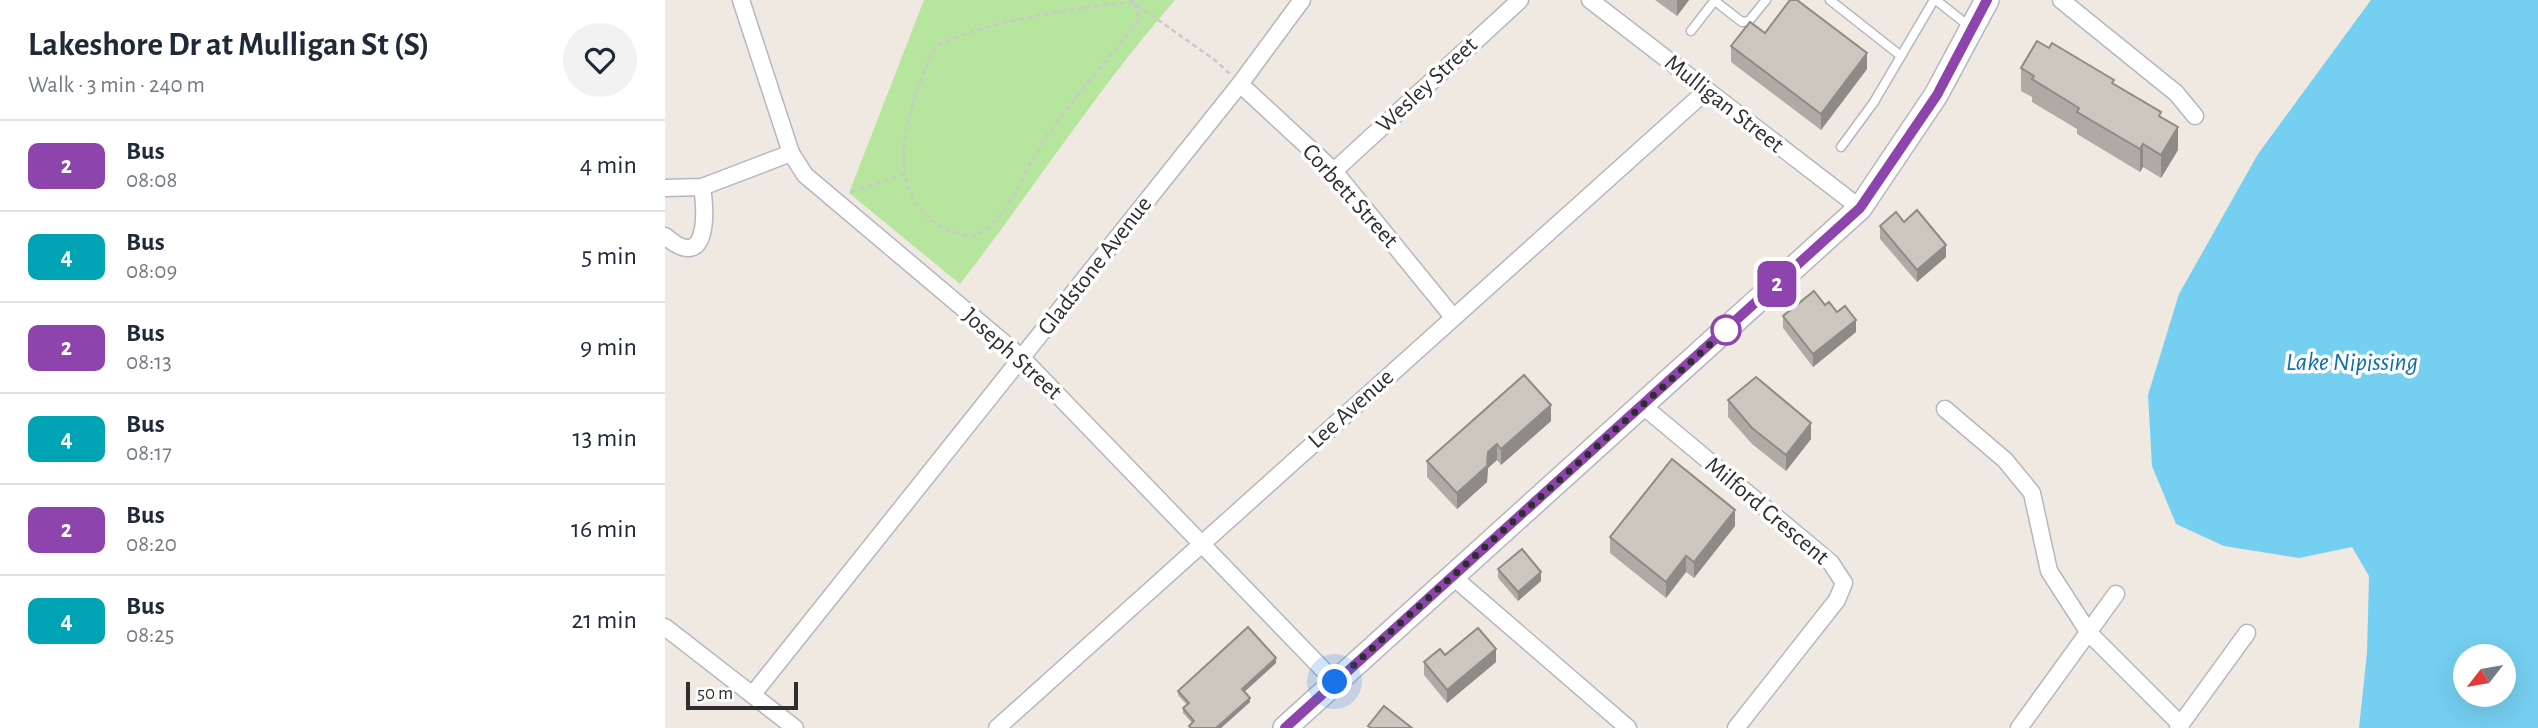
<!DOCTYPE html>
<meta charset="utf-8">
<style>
:root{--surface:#fff;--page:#f2f2f3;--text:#1f2937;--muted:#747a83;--line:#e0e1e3}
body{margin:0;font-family:"Alegreya Sans",sans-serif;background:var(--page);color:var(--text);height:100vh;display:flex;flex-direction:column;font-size:26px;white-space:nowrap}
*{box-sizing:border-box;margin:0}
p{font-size:23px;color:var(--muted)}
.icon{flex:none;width:38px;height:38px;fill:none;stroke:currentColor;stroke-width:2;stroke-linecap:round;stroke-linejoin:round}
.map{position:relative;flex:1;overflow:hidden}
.sheet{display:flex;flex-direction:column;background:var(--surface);width:665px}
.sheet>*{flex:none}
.badge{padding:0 14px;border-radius:10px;font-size:24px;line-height:46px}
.needle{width:46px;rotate:239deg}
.fabs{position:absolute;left:1788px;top:644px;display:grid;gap:14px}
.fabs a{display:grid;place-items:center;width:63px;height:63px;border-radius:50%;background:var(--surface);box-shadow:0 7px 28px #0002;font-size:35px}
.scale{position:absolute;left:21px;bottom:18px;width:112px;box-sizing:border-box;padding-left:7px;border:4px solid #2e2e2e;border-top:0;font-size:19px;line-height:24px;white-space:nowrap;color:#2e2e2e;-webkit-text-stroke:5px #fff;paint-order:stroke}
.you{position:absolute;width:35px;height:35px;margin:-18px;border:5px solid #fff;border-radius:50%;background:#1a73e8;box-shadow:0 0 0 10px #1a73e833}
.map>.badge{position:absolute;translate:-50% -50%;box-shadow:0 0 0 4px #fff}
.round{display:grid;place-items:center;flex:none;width:74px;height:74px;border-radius:37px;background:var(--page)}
.summary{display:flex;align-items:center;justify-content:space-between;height:119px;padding:0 28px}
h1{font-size:33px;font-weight:700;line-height:52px}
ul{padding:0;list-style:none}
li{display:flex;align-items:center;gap:21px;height:91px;padding:0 28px;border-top:2px solid var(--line)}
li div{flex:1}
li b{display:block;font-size:26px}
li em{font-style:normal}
li .badge{min-width:77px;font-weight:700;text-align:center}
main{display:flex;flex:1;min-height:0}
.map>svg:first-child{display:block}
</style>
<main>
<section class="sheet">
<div class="summary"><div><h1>Lakeshore Dr at Mulligan St (S)</h1><p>Walk · 3 min · 240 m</p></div><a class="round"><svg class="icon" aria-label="heart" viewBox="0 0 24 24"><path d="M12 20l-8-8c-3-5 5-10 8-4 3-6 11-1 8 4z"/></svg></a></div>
<ul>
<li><span class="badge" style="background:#8e44ad;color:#fff">2</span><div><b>Bus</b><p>08:08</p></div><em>4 min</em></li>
<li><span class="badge" style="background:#00a3b4;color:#fff">4</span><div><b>Bus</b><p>08:09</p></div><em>5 min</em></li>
<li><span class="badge" style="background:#8e44ad;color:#fff">2</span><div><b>Bus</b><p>08:13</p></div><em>9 min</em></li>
<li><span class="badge" style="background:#00a3b4;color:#fff">4</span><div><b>Bus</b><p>08:17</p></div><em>13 min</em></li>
<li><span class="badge" style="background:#8e44ad;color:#fff">2</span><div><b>Bus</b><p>08:20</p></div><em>16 min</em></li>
<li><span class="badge" style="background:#00a3b4;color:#fff">4</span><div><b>Bus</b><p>08:25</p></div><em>21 min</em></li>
</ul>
</section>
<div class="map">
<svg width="1873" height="728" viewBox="0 0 1873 728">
<rect width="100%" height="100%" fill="#efe9e1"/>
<!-- green -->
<path fill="#b6e59e" d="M 259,0 L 510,0 C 432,89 368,190 295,284 L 184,193 Z"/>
<!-- water -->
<path fill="#75cff0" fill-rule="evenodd" d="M 1706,0 L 1873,0 L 1873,728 L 1694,728 L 1702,653 L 1704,576 L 1687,547 L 1634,558 L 1559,546 L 1511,524 L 1487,466 L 1483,395 L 1514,294 L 1593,154 ZM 1801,656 L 1839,656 L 1839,695 L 1801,695 Z"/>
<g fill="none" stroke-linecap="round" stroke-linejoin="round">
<!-- lane casing -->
<g stroke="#b4b7c1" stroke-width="11">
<g id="lane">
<path d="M 1165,0 L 1236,56 L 1209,102 L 1176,147"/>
<path d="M 1271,0 L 1305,27"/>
<path d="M 1050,1 L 1077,22 L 1084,21 L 1101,0"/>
<path d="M 1026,31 L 1050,0"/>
<path d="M 1236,56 L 1269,0"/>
</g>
</g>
<!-- street casing -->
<g stroke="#b4b7c1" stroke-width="19">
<g id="street">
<path d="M 76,0 L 126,153 L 140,175 L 357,358 L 670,682"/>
<path d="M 925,0 L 1195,208"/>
<path d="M 1396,0 L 1511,93 L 1530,116"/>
<path d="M 575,84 L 669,171 L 788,317"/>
<path d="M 669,171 L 855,0"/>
<path d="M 0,188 L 37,187 L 126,153"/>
<path d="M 0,236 C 42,273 42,216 37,187"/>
<path d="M 978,406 L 1166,563 L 1179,583 L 1172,600 L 1071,728"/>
<path d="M 1280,409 L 1340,460 L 1367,493 L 1384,571 L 1424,633 L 1516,725"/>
<path d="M 787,576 L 963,728"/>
<path d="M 0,627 L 130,728"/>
<path d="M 88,694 L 575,84 L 637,0"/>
<path d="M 332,728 L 1041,91"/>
<path d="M 1354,728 L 1451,594"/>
<path d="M 1513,728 L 1582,633"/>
</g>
</g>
<!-- secondary casing -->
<g stroke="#b4b7c1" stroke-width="26">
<path id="secondary" d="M 620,728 L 1195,208 L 1271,95 L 1322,0"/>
</g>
<!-- path -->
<g stroke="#c9c9c9" stroke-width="2.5" stroke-dasharray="5 3.5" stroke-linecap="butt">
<path d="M 465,0 L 551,61 L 565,74"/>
<path d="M 468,2 C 419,6 311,23 270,47 C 246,101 210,188 277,227 C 286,232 298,234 308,237 C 348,216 355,174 380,139 C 408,98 443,60 474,20 L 469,0"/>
<path d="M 186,192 L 239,174"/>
</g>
<!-- lane -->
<use href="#lane" stroke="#fff" stroke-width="8"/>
<!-- street -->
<use href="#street" stroke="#fff" stroke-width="16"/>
<!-- secondary -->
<use href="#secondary" stroke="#fff" stroke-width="23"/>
</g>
<!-- wall -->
<g fill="#afaba4">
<path d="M 990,0 L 1024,0 L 1012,16 Z"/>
<path d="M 1100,33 L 1202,69 L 1156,130 L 1066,62 L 1066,46 Z"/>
<path d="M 1356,68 L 1449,84 L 1496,117 L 1513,150 L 1496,178 L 1478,167 L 1475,172 L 1412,134 L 1412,129 L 1367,102 L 1367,97 L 1356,91 Z"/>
<path d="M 1239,222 L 1281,257 L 1252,282 L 1215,239 L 1215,226 Z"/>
<path d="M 1160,305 L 1172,312 L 1191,332 L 1148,367 L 1118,328 L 1118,316 Z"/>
<path d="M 1063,400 L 1146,439 L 1121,471 L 1087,444 L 1063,417 Z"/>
<path d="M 886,421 L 836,465 L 832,460 L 823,468 L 822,482 L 792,509 L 762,477 L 762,461 Z"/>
<path d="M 1070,526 L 1029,578 L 1021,572 L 1001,598 L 945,553 L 945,537 Z"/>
<path d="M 833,569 L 876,581 L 853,601 L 833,578 Z"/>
<path d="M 780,655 L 831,662 L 782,703 L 759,675 L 759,662 Z"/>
<path d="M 611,663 L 579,692 L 585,702 L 556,728 L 524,728 L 524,726 L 527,723 L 518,713 L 518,708 L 522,705 L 513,695 L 513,691 Z"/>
</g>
<!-- shaded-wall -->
<g fill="#8e8b86">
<path d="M 1012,0 L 1024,0 L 1012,16 Z"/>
<path d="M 1202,53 L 1202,69 L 1156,130 L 1156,114 Z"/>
<path d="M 1513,127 L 1513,150 L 1496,178 L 1496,155 Z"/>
<path d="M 1478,144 L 1478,167 L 1475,172 L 1475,149 Z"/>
<path d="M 1281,245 L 1281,257 L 1252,282 L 1252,270 Z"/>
<path d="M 1191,320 L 1191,332 L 1148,367 L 1148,354 Z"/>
<path d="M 886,405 L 886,421 L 836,465 L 836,449 Z"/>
<path d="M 1146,423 L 1146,439 L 1121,471 L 1121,455 Z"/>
<path d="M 832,444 L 832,460 L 823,468 L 822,482 L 792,509 L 792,493 L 823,452 Z"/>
<path d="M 1070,510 L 1070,526 L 1029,578 L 1029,562 Z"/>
<path d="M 1021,556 L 1021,572 L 1001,598 L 1001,582 Z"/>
<path d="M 876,572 L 876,581 L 853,601 L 853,592 Z"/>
<path d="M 831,649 L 831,662 L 782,703 L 782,690 Z"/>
<path d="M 611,658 L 611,663 L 577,694 L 577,689 Z"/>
<path d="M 585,698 L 585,702 L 556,728 L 551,728 Z"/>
</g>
<!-- building -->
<g fill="#cbc7bf" stroke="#8e8b86" stroke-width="2">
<path d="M 1125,0 L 1132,0 L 1202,53 L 1156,114 L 1066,46 L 1085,22 L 1100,33 Z"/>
<path d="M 1372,41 L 1384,48 L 1387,43 L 1449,80 L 1447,83 L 1496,112 L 1494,116 L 1513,127 L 1496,155 L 1478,144 L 1475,149 L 1412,112 L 1414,108 L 1367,79 L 1369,76 L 1356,68 Z"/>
<path d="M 1252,210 L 1281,245 L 1252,270 L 1215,226 L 1231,212 L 1239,222 Z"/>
<path d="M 1149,291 L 1160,305 L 1164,302 L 1172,312 L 1180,306 L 1191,320 L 1148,354 L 1118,316 Z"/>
<path d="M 859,375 L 886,405 L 836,449 L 832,444 L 823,452 L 822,466 L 792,493 L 762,461 Z"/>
<path d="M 1091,377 L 1146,423 L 1121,455 L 1087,428 L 1063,400 Z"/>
<path d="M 1007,459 L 1070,510 L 1029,562 L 1021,556 L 1001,582 L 945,537 Z"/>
<path d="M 857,549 L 876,572 L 853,592 L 833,569 Z"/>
<path d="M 583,627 L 611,658 L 577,689 L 585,698 L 551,728 L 526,728 L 524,726 L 529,721 L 518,708 L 524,703 L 513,691 Z"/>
<path d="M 813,628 L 831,649 L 782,690 L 759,662 L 775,649 L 780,655 Z"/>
<path d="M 719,706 L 747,728 L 706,728 L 703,726 Z"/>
</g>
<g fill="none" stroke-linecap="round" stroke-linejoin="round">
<!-- line casing -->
<g stroke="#fff" stroke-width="16">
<path id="line" d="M 620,728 L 1195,208 L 1272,95 L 1322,0"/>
</g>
<!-- line -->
<use href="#line" stroke="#8e44ad" stroke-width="10"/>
<!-- walk -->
<path stroke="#2e2e2e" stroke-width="7" stroke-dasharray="0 12.6" d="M 670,682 L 1061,330"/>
</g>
<!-- markers -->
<circle fill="#fff" stroke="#8e44ad" stroke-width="3.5" cx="1061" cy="330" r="14"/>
<g text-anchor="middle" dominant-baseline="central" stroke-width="7" stroke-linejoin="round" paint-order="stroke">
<!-- street labels -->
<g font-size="24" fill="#2e2e2e" stroke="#fff">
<text transform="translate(762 85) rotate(-43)">Wesley Street</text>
<text transform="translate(1059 104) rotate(38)">Mulligan Street</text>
<text transform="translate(685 196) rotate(48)">Corbett Street</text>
<text transform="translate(430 266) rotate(-52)">Gladstone Avenue</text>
<text transform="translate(347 354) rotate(42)">Joseph Street</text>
<text transform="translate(686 409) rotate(-42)">Lee Avenue</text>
<text transform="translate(1102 511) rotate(40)">Milford Crescent</text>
</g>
<!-- water labels -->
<g font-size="26" font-style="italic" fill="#0d6fa3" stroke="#fff">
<text x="1687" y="362">Lake Nipissing</text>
</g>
</g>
</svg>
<div class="fabs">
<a><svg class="needle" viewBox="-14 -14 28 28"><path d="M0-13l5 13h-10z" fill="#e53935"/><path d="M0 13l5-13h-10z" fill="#747a83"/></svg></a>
</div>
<div class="scale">50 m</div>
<div class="you" style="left:670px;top:682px"></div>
<b class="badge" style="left:1112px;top:284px;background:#8e44ad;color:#fff">2</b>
</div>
</main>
